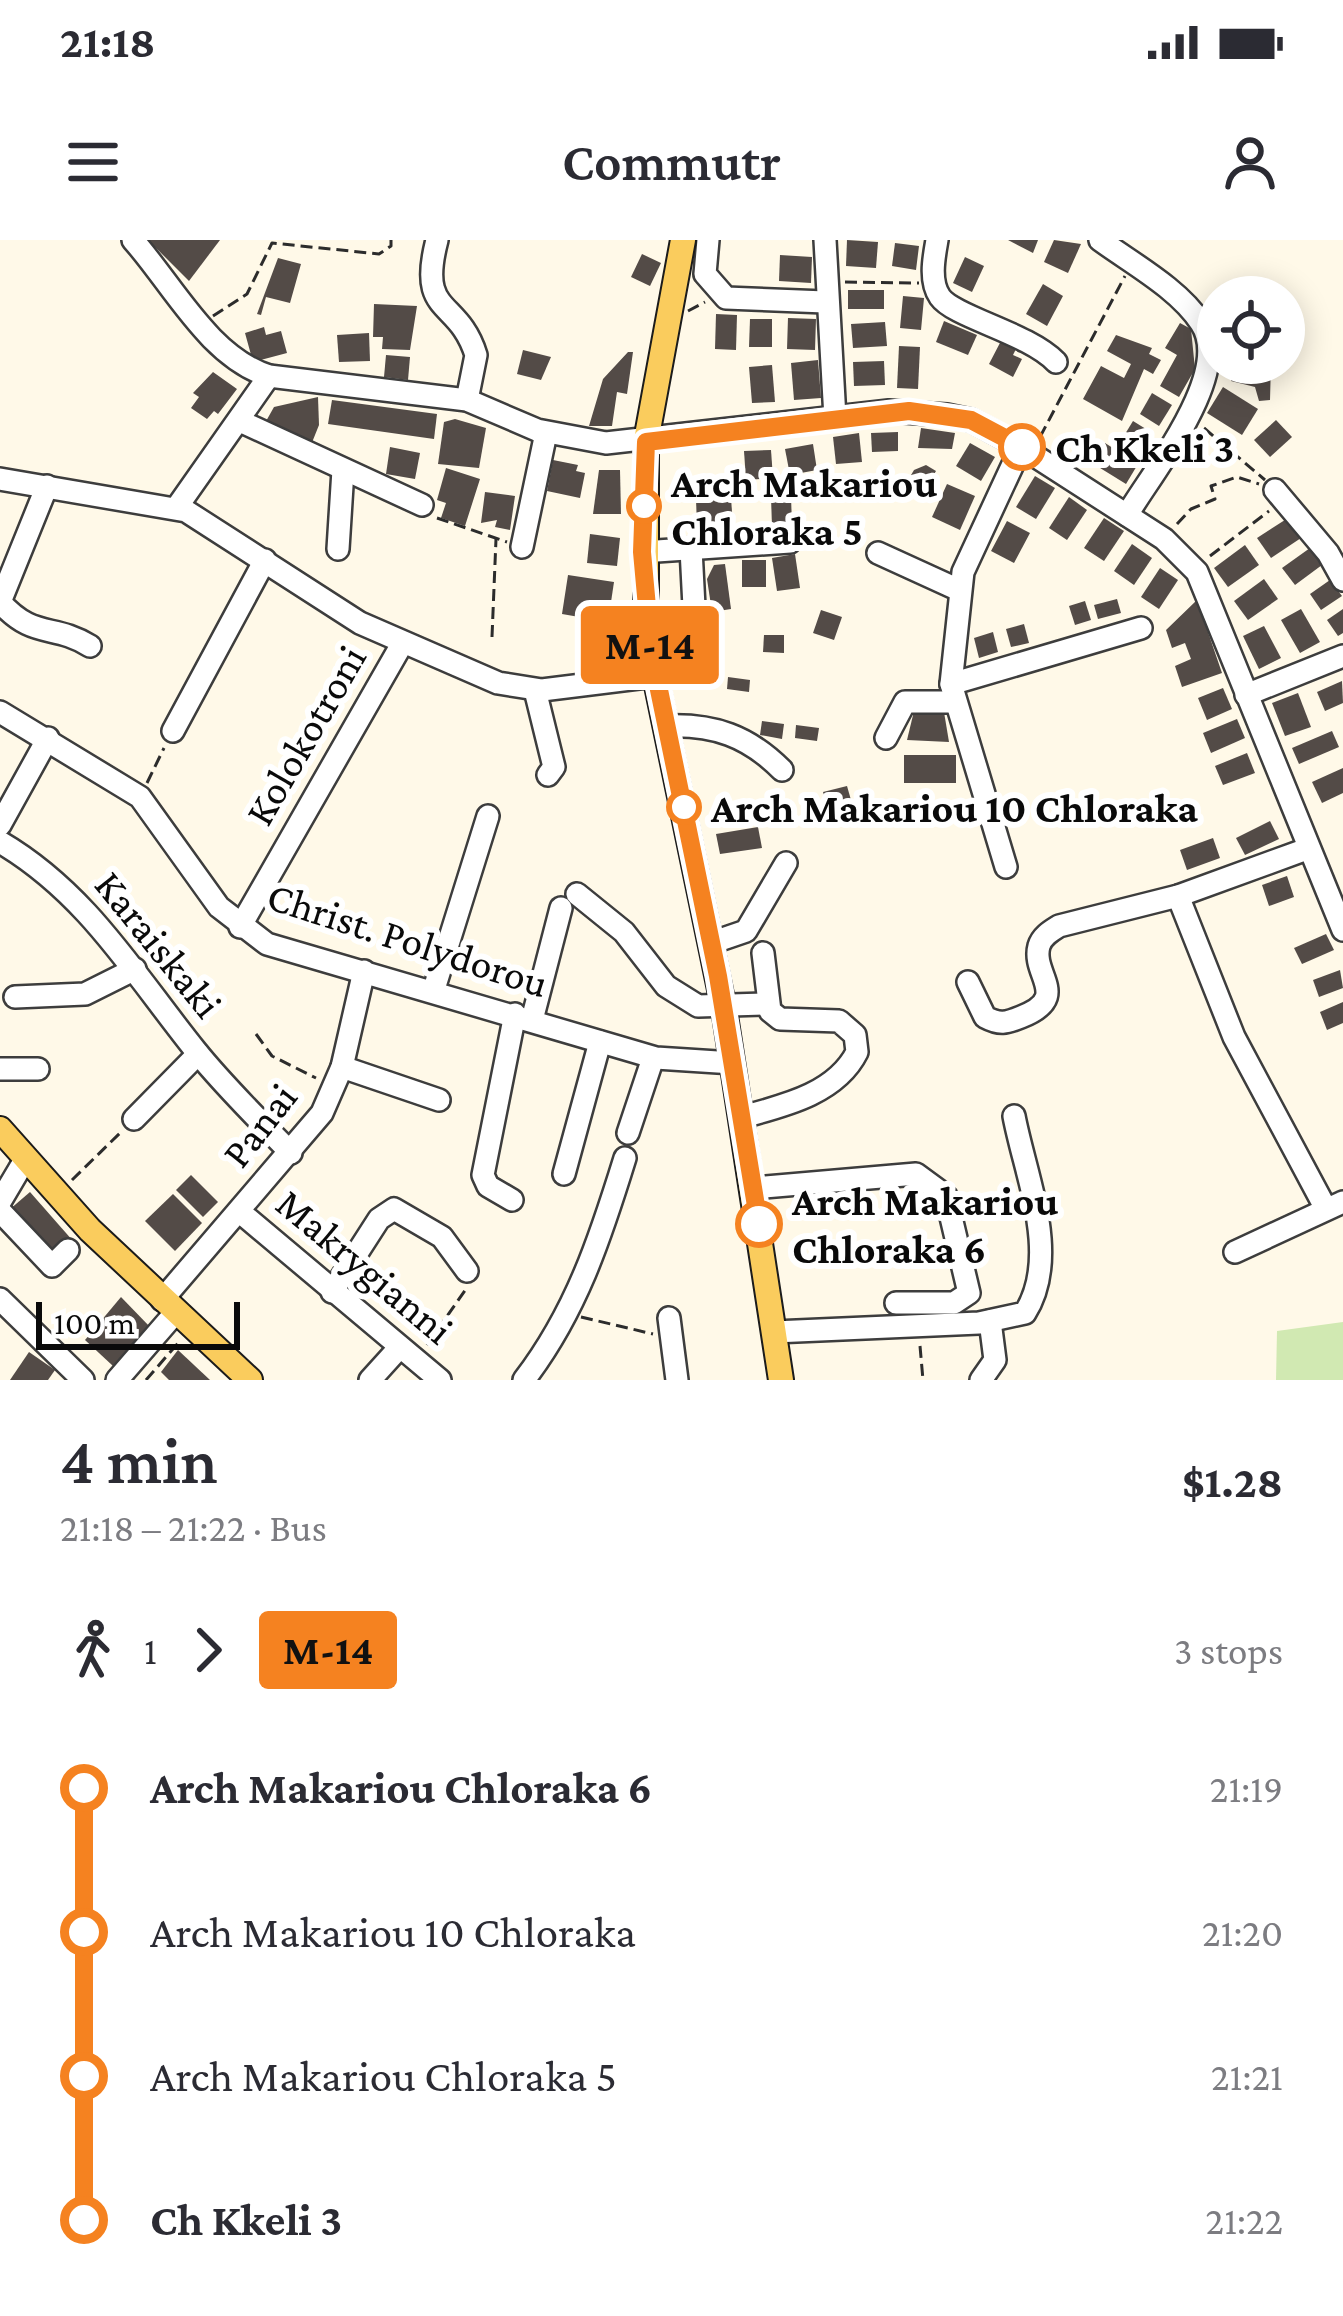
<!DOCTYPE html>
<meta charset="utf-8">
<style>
:root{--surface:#fff;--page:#f7f7f7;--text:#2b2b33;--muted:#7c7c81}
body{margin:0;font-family:"Crimson Pro",serif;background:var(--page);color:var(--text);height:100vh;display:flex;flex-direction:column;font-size:45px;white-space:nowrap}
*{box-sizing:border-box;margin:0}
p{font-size:39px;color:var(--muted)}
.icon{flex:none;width:66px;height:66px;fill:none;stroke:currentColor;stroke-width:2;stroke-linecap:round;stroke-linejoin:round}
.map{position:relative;height:1140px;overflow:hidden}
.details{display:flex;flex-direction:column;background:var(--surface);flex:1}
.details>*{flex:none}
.badge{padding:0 24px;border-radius:9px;font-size:42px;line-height:78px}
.fabs{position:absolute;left:1197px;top:36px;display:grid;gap:24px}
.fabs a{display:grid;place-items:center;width:108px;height:108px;border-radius:50%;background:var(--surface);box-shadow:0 6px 30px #0003;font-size:60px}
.scale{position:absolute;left:36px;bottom:30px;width:204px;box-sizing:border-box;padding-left:12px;border:6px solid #0a0a0a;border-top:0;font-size:33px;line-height:42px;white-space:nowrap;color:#0a0a0a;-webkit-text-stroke:9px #fff;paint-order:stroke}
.map>.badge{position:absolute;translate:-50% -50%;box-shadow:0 0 0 6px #fff}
.legs{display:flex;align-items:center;gap:18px;height:132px;padding:0 60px;font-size:39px}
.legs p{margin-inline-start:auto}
.head{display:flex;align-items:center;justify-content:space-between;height:204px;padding:0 60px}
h1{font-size:66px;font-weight:600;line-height:90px}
ul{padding:0 60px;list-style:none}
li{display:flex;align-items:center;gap:42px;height:144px;font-size:45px}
li i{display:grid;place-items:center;width:18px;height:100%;margin:0 15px;background:currentColor}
li i::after{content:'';width:30px;height:30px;margin:-15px;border:9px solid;border-radius:50%;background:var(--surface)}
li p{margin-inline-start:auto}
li:first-child i{background:linear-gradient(#0000 50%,currentColor 0)}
li:last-child i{background:linear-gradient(currentColor 50%,#0000 0)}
.status{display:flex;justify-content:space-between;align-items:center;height:84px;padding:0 60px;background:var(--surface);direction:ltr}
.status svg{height:33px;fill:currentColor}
header{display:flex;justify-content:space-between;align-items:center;height:156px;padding:0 60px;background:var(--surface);font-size:54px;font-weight:600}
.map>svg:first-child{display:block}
</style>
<div class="status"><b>21:18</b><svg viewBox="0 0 49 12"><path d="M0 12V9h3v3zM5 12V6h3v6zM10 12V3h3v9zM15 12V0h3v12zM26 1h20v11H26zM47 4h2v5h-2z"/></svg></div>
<header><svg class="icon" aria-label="menu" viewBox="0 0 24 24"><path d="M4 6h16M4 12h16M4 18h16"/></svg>Commutr<svg class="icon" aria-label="person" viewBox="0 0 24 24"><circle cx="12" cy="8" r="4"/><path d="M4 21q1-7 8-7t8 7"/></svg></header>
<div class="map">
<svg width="1343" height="1140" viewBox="0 0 1343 1140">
<rect width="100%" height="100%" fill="#fff9e8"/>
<!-- green -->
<path fill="#d1e9b2" d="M 1343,1082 L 1343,1140 L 1276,1140 L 1277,1091 Z"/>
<!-- building -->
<g fill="#534b47">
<path d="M 148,0 L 220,0 L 189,41 Z"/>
<path d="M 847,0 L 878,2 L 876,28 L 846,26 Z"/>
<path d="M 1008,0 L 1038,0 L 1033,13 Z"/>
<path d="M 1054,0 L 1081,4 L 1068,33 L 1044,22 Z"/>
<path d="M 895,3 L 919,6 L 916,30 L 892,26 Z"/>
<path d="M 642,14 L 661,23 L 650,46 L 631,37 Z"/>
<path d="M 780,15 L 812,17 L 811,43 L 779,41 Z"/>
<path d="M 965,17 L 984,26 L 972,52 L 953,43 Z"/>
<path d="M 278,18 L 301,24 L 290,63 L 266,57 L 261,75 L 257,74 Z"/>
<path d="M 1043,44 L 1063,56 L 1047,86 L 1026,74 Z"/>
<rect x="848" y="50" width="36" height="19"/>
<path d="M 903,56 L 924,58 L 921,90 L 900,88 Z"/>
<path d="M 374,64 L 417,66 L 410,110 L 382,109 L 383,97 L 373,97 Z"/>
<path d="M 716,74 L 737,75 L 736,110 L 715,109 Z"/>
<path d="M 788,78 L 816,79 L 815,110 L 787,109 Z"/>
<path d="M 750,79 L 772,79 L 772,107 L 749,107 Z"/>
<path d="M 944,81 L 977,95 L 968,115 L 936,102 Z"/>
<path d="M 885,82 L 887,106 L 853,108 L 851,84 Z"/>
<path d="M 1180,83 L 1191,89 L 1195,129 L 1179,157 L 1160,146 L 1177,115 L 1165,108 Z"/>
<path d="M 264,87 L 266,95 L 281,91 L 287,113 L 253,122 L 245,93 Z"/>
<path d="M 369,93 L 370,121 L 339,122 L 337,95 Z"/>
<path d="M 1116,95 L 1152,108 L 1149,114 L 1161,120 L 1153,134 L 1144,129 L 1122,181 L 1083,159 L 1101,126 L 1124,138 L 1131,124 L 1107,111 Z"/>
<path d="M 1002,99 L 1017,107 L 1013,115 L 1022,119 L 1013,137 L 989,124 Z"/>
<path d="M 899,106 L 920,107 L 918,149 L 897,148 Z"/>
<path d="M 523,110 L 551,117 L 541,140 L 517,134 Z"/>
<path d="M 628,112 L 633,112 L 627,154 L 617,152 L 612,186 L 589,186 L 603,139 Z"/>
<path d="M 386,115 L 410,117 L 408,140 L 384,137 Z"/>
<path d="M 818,120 L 821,158 L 794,160 L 791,123 Z"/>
<path d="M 884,121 L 885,145 L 854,146 L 853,122 Z"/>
<path d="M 1236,123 L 1271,123 L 1270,160 L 1259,161 L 1255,147 L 1231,141 Z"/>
<path d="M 772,125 L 775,162 L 752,163 L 749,127 Z"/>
<path d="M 213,132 L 237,149 L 218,174 L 214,171 L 207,179 L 191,168 L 199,157 L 193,153 Z"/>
<path d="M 1223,147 L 1258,169 L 1242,195 L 1207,173 Z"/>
<path d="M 1152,153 L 1172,165 L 1159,186 L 1140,174 Z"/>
<path d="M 318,157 L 319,185 L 311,205 L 265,183 L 274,167 Z"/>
<path d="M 332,160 L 437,174 L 434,199 L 328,184 Z"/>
<path d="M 455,179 L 486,188 L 479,228 L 438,224 L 444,182 Z"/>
<path d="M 1276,180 L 1292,197 L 1270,217 L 1254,200 Z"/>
<path d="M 1133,181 L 1154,194 L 1143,212 L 1122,199 Z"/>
<path d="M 921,188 L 955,193 L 952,209 L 918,208 Z"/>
<path d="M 898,192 L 898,211 L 872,212 L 871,193 Z"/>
<path d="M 859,193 L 862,222 L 836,224 L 833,197 Z"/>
<path d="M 970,203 L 995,217 L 981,241 L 956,226 Z"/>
<path d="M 1105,203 L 1138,224 L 1126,244 L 1092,223 Z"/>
<path d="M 813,204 L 817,230 L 790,235 L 785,209 Z"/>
<path d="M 390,207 L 420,213 L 415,239 L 386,234 Z"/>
<path d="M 771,210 L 773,238 L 746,240 L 744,211 Z"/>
<path d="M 553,220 L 578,225 L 576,231 L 585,233 L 580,258 L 547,251 Z"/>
<path d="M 926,225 L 936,231 L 923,252 L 907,242 L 914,230 Z"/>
<path d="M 446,228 L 480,239 L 465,286 L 441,278 L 446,263 L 437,260 Z"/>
<path d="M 599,230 L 620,230 L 621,274 L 593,274 Z"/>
<path d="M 1035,236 L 1055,248 L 1036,279 L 1016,267 Z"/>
<path d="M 947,244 L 975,256 L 960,290 L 932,277 Z"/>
<path d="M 485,252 L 515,256 L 510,290 L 495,287 L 497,280 L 481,283 Z"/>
<path d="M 791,256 L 792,285 L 772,286 L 771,257 Z"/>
<path d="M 1069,257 L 1087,270 L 1067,300 L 1049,288 Z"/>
<path d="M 731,258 L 733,285 L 697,287 L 696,259 Z"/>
<path d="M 1104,278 L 1124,291 L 1104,321 L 1084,308 Z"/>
<path d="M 1288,278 L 1301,298 L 1271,318 L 1257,298 Z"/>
<path d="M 1007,281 L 1030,293 L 1014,323 L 991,311 Z"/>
<path d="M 590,294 L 620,298 L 617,326 L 587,323 Z"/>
<path d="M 1132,304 L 1152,318 L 1134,345 L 1114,331 Z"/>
<path d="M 1245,305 L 1259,325 L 1228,347 L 1214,328 Z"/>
<path d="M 1310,308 L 1322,325 L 1295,345 L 1282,328 Z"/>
<path d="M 795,314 L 800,348 L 777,351 L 772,318 Z"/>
<rect x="742" y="320" width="24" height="27"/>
<path d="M 725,324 L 731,369 L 712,372 L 707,339 L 714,325 Z"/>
<path d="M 1160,328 L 1178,340 L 1159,369 L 1141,357 Z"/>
<path d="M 568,335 L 614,342 L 608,382 L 562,374 Z"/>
<path d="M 1264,339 L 1278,359 L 1248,380 L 1234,361 Z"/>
<path d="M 1330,340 L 1342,356 L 1321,370 L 1310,354 Z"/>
<path d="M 1117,359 L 1121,373 L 1098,379 L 1094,365 Z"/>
<path d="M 1197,360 L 1222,433 L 1182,447 L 1175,426 L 1191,419 L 1185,403 L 1172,408 L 1166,390 Z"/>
<path d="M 1085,361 L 1091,380 L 1075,385 L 1069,366 Z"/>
<path d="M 1301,369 L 1320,402 L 1300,413 L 1281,380 Z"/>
<path d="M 1343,369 L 1343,393 L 1338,396 L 1327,380 Z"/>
<path d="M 821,370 L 842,377 L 834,400 L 813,393 Z"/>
<path d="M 623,382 L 626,418 L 594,421 L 592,395 L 605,394 L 605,384 Z"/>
<path d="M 1024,384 L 1029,403 L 1011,407 L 1006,389 Z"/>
<path d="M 1264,386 L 1281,418 L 1259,429 L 1243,396 Z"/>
<path d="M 993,392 L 998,412 L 979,418 L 974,398 Z"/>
<path d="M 764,395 L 784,395 L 784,413 L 763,412 Z"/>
<path d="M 694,414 L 697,438 L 678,441 L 674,417 Z"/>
<path d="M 728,437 L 750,440 L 749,452 L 727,449 Z"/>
<path d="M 1342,441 L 1343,463 L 1325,471 L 1317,452 Z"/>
<path d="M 1223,448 L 1232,469 L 1207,480 L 1198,458 Z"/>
<path d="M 1298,453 L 1311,487 L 1285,496 L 1272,463 Z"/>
<path d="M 914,471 L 944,472 L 949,502 L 907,500 Z"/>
<path d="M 1237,479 L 1245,498 L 1211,513 L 1203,493 Z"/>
<path d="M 762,481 L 784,484 L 782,499 L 760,495 Z"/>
<path d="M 796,485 L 819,488 L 817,501 L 795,498 Z"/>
<path d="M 1332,491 L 1339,507 L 1299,524 L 1292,508 Z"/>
<path d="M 1247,513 L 1255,533 L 1223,545 L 1215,526 Z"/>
<rect x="904" y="515" width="52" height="28"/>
<path d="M 1343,528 L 1343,553 L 1322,563 L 1312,542 Z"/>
<path d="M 847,546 L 853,567 L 830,574 L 823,552 Z"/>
<path d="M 1270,581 L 1279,599 L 1245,615 L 1236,598 Z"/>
<path d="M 758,587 L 762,608 L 720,614 L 716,594 Z"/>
<path d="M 1213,598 L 1220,618 L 1187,630 L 1180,610 Z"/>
<path d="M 1287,636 L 1294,657 L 1269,666 L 1262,645 Z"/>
<path d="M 1326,694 L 1334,710 L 1302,724 L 1294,708 Z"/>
<path d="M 1340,730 L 1343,748 L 1319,757 L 1313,740 Z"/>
<path d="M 1343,762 L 1343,783 L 1327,790 L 1320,772 Z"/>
<path d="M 191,935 L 218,962 L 203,977 L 176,950 Z"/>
<path d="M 30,952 L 73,1001 L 53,1020 L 9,970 Z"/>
<path d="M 173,954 L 202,983 L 175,1011 L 145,981 Z"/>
<path d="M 121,1057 L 151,1088 L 113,1126 L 85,1100 Z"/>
<path d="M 178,1110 L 210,1140 L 169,1140 L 161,1132 Z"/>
<path d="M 29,1112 L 55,1130 L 48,1140 L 10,1140 Z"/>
</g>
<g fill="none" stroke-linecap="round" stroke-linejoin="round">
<!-- minor casing -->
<g stroke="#3d3d3d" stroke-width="26">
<g id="minor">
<path d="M 133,0 C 173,45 209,117 269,136 L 467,160 L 537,190 L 606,203 L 889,171 L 947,175 L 971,180 L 1021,207 L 1164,299 L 1197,332 L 1343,690"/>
<path d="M 437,0 C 417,77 458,57 476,115 L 467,160"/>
<path d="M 708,0 L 705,34 L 726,58 L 825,62"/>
<path d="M 825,0 L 835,178"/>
<path d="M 937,0 C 934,17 929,41 940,57 C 954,77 1028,93 1056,122"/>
<path d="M 1100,0 C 1133,24 1179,49 1201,83 C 1234,132 1153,231 1127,275"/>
<path d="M 242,182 L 422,265"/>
<path d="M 0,239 L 186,271 L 360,383 L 498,443 L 542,450 L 655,436"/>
<path d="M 47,246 L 0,362 C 34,400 53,383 90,406"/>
<path d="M 1275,250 L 1328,313 L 1343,340"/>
<path d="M 177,267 L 269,136"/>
<path d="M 522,307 L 546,193"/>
<path d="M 338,309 L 343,230"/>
<path d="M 691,309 L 695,386"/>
<path d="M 642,312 L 790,302"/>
<path d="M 878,313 L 959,350"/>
<path d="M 951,444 L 1141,388"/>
<path d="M 535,450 L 554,527 L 548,535"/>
<path d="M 1246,455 L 1343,416"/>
<path d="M 0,472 L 140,557 L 219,667 L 267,704 L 656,818 L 733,823"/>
<path d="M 666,486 C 714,484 748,496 782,530"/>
<path d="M 173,491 L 265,320"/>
<path d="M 886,498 L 905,462 L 953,462"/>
<path d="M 0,585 L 48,498"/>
<path d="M 0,602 C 87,653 134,734 196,811 C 225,847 259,880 291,913"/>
<path d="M 1006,627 L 951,444 L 963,332 L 1021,207"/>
<path d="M 577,654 L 624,692 L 666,746 L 698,766 L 767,764"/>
<path d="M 1178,656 L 1234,797 L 1326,969"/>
<path d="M 240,687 L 402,404"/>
<path d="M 711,703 L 746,691 L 786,623"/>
<path d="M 968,742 L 985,777 C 1000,785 1006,783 1021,777 C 1072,757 1031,735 1039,706 C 1042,696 1051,691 1059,686 L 1178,656 L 1307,609"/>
<path d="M 434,749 L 488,576"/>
<path d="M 15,757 L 85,754 L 135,729"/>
<path d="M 532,780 L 561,668"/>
<path d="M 342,827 L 439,860"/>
<path d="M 0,829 L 38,829"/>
<path d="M 742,877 C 783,866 836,854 857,812 L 855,795 L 839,781 L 780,779 L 770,771 L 763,713"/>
<path d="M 134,879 L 198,814"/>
<path d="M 628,893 L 653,818"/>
<path d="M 564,934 L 600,802"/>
<path d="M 754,948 L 916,934 L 946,956 L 969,1053 L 954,1063 L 896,1063"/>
<path d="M 512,960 L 488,946 L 483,935 L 515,774"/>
<path d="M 0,962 L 26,918"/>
<path d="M 0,971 L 52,1026 L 68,1010"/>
<path d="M 240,972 L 440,1140"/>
<path d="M 1235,1012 L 1343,962"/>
<path d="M 332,1052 L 379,979 L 394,969 L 442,997 L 467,1031"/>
<path d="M 0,1059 L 83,1140"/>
<path d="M 162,1060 L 322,873 L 342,827 L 364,731"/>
<path d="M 669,1078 L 677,1140"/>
<path d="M 774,1092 L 979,1083 L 1025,1073 C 1061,1016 1025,935 1014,876"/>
<path d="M 117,1140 L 176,1072"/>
<path d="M 370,1140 L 399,1108"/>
<path d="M 524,1140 C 576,1072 600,999 625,918"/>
<path d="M 981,1140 L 995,1120 L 990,1081"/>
</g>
</g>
<!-- major casing -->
<g stroke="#1b1b1b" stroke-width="28">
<g id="major">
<path d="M 683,0 L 646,201 L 646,366 L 655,436 L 724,769 L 781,1140"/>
<path d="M 0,889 L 90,990 L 250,1140"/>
</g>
</g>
<!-- path -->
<g stroke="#2c2c2c" stroke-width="3" stroke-dasharray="12 6" stroke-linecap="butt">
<path d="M 845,42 L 919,43"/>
<path d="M 688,71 L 705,62"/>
<path d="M 213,76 L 247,54 L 272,3 L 379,14 L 391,6 L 391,0"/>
<path d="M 1204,188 L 1265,240"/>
<path d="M 1040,197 L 1125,36"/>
<path d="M 437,278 L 507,302"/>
<path d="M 1177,284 L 1191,269 L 1215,259 L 1211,246 L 1237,237 L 1259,244"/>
<path d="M 1210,316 L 1269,271"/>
<path d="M 492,397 L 496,299"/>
<path d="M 147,543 L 164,508"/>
<path d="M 256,794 L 272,816 L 316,838"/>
<path d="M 72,940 L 121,892"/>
<path d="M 581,1077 L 653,1094"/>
<path d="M 427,1105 L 466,1049"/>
<path d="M 920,1106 L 923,1140"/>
<path d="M 146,1140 L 179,1102"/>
</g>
<!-- minor -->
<use href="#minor" stroke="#fff" stroke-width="21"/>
<!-- major -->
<use href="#major" stroke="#facc5d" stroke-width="24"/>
</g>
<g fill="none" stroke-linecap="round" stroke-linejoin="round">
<!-- line-1 casing -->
<g stroke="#fff" stroke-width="27">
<path id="line-1" d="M 759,984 L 718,736 L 651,411 L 642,312 L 646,202 L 909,171 L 971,180 L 1022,207"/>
</g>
<!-- line-1 -->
<use href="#line-1" stroke="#f58220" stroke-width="18"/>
</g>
<!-- markers -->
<g fill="#fff" stroke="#f58220" stroke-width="6">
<circle cx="1022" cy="207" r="21"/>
<circle cx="644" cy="266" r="15"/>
<circle cx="684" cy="567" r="15"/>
<circle cx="759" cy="984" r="21"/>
</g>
<g text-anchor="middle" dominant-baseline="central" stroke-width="12" stroke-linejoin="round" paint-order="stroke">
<!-- stop labels -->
<g font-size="42" font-weight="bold" fill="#0a0a0a" stroke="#fff" text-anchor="start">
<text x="1055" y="207">Ch Kkeli 3</text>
<text x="671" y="242">Arch Makariou<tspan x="671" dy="48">Chloraka 5</tspan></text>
<text x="711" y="567">Arch Makariou 10 Chloraka</text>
<text x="792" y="960">Arch Makariou<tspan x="792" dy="48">Chloraka 6</tspan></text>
</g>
<!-- street labels -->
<g font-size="42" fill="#0a0a0a" stroke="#fff">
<text transform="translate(305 495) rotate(-60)">Kolokotroni</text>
<text transform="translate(408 699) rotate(18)">Christ. Polydorou</text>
<text transform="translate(159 704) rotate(51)">Karaiskaki</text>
<text transform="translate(259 885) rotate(-52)">Panai</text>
<text transform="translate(365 1026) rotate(40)">Makrygianni</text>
</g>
</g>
</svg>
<div class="fabs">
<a><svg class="icon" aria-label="locate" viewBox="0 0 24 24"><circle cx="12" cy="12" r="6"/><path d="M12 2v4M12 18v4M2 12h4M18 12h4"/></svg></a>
</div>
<div class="scale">100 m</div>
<b class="badge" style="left:650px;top:405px;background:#f58220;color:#111">M-14</b>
</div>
<section class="details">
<div class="head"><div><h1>4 min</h1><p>21:18 – 21:22 · Bus</p></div><b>$1.28</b></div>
<div class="legs"><svg class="icon" aria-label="walk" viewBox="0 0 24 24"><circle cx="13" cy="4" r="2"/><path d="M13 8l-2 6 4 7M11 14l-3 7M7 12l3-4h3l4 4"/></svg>1<svg class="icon" aria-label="forward" viewBox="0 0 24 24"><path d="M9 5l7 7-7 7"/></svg><b class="badge" style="background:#f58220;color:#111">M-14</b><p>3 stops</p></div>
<ul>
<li><i style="color:#f58220"></i><b>Arch Makariou Chloraka 6</b><p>21:19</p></li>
<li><i style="color:#f58220"></i><span>Arch Makariou 10 Chloraka</span><p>21:20</p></li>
<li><i style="color:#f58220"></i><span>Arch Makariou Chloraka 5</span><p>21:21</p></li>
<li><i style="color:#f58220"></i><b>Ch Kkeli 3</b><p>21:22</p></li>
</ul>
</section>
